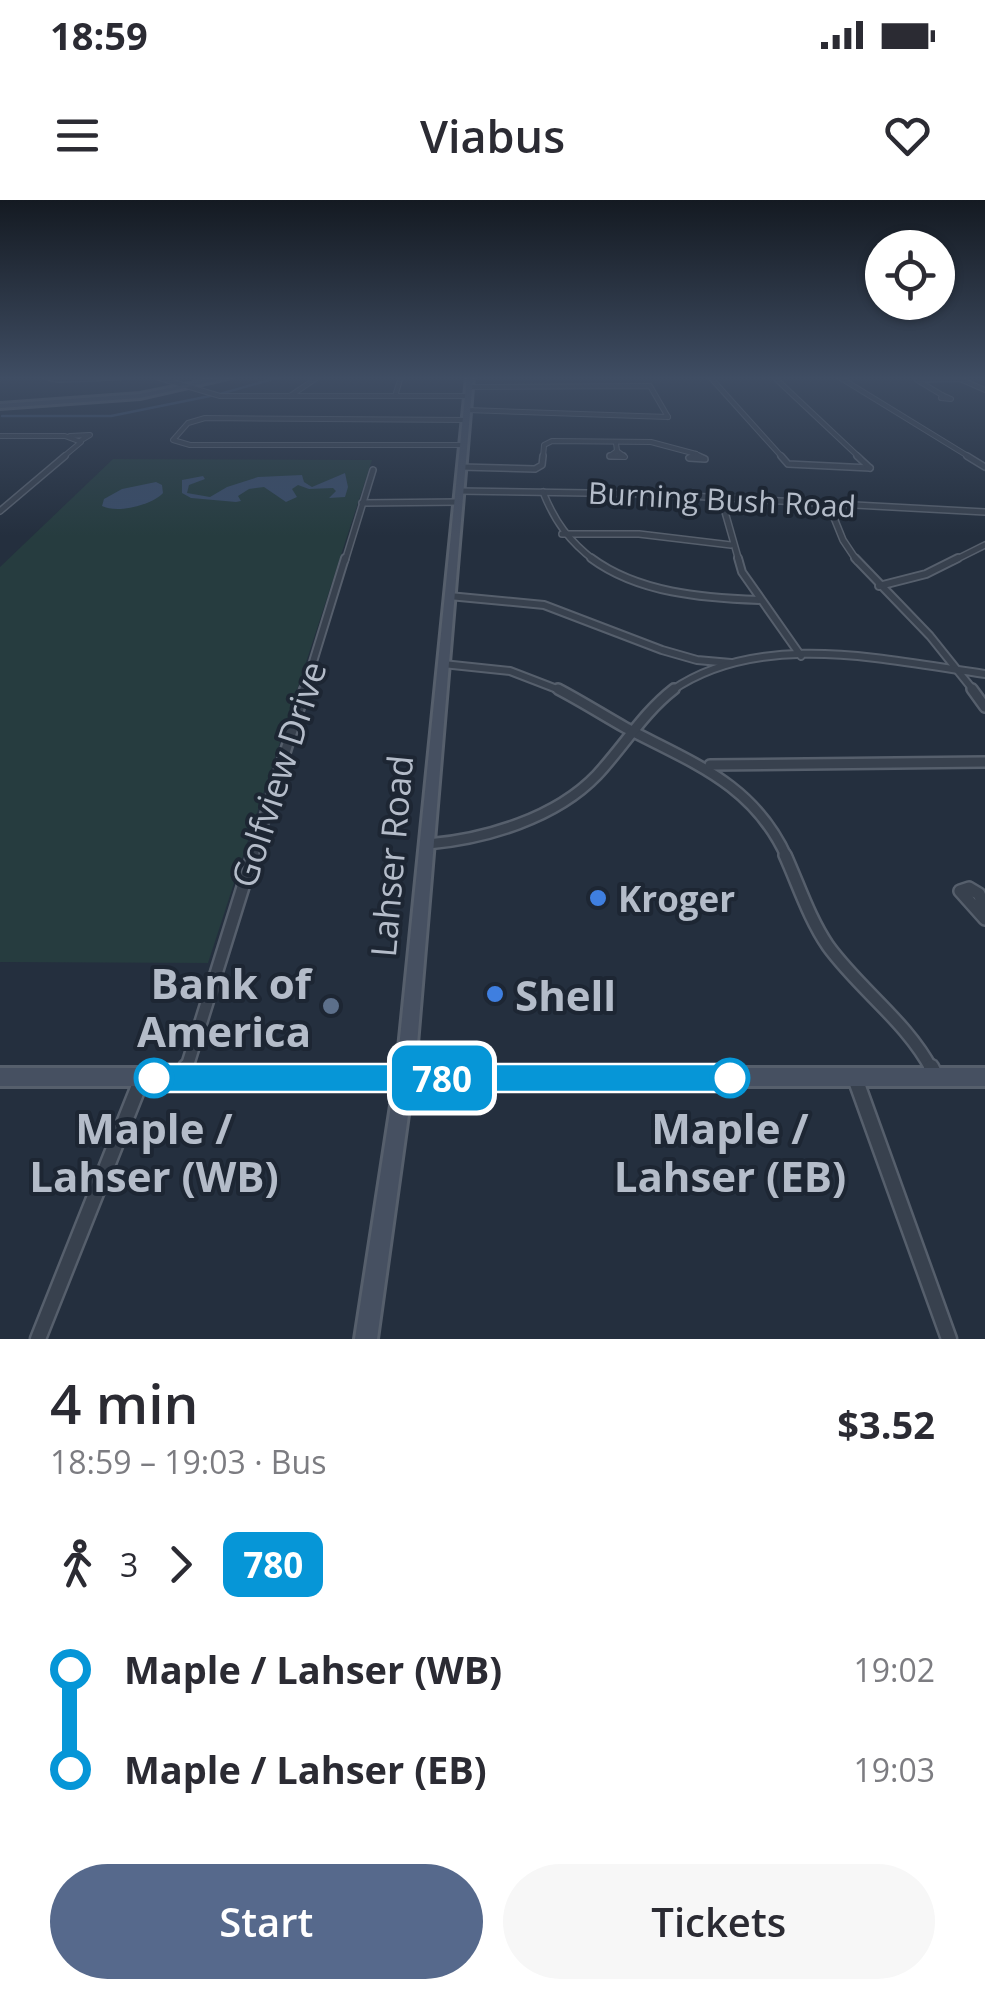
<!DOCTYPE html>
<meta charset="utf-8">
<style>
:root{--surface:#fff;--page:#f7f7f7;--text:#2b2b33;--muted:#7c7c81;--accent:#56698c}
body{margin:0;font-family:"Open Sans",sans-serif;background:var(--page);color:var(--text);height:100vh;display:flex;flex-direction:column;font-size:38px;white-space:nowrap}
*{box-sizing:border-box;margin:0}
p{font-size:32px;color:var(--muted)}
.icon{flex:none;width:55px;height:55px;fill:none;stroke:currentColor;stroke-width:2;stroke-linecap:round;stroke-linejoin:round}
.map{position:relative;height:1139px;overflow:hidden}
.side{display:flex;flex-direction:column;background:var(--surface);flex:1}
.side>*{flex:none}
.badge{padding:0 20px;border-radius:15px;font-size:35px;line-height:65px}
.tools{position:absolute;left:865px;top:30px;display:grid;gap:20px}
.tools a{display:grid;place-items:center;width:90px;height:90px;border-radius:50%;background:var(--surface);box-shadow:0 2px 8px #0004;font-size:50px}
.map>.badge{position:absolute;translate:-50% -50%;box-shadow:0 0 0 5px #fff}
.legs{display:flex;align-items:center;gap:15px;height:110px;padding:0 50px;font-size:32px}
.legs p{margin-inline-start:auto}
.headline{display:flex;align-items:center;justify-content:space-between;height:170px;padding:0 50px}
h1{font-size:55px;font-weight:600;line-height:75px}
.action{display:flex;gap:20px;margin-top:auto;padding:20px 50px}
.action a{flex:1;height:115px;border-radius:60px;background:var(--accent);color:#fff;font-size:40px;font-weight:600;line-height:115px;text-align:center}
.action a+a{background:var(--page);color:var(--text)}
ul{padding:0 50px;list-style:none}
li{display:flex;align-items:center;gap:35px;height:100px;font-size:38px}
li i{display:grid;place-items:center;width:15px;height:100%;margin:0 12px;background:currentColor}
li i::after{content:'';width:25px;height:25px;margin:-12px;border:8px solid;border-radius:50%;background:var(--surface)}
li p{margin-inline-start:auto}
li:first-child i{background:linear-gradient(#0000 50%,currentColor 0)}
li:last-child i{background:linear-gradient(currentColor 50%,#0000 0)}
.status{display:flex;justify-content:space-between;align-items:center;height:70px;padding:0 50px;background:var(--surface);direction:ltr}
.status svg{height:28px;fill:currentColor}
header{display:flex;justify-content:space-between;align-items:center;height:130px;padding:0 50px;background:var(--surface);font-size:45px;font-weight:600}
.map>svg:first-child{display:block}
</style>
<div class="status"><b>18:59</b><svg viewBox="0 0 49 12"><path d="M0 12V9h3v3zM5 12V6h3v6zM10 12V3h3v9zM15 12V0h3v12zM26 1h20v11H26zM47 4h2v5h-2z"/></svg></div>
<header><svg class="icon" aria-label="menu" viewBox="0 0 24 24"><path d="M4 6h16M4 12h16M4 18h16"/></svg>Viabus<svg class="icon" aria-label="heart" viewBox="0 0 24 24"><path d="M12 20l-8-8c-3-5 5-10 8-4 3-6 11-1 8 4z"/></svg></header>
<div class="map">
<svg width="985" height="1139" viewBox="0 0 985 1139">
<rect width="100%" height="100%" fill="#242f3e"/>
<!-- green -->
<path fill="#263c3f" d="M 113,259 L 372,260 L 208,763 L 0,762 L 0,367 Z"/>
<!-- water -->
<g fill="#394c67">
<path d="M 345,273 L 348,287 L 345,297 L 329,298 L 336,291 L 333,288 L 309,289 L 298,285 L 292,289 L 297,297 L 286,302 L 264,287 L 249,289 L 238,296 L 241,301 L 236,302 L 191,298 L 182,293 L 182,280 L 203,276 L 205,279 L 189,285 L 187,293 L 210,297 L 227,287 L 258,277 L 302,275 L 304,282 L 312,287 Z"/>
<path d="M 156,282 L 162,285 L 163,293 C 152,305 117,314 102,306 L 104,299 L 122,289 Z"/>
</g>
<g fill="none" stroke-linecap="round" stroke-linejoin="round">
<!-- stream -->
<g stroke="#394c67" stroke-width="2.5">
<path d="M 220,194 L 280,177"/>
<path d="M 2,216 L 111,216 L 210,196"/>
</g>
<!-- street-far5 casing -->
<g stroke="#565f6c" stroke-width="6">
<g id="street-far5">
<path d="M 45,177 L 58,180 L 132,177"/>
<path d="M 156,177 L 220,196 L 468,196"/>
<path d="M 710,177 L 783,258"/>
<path d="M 774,177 L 860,258"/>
<path d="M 839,177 L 971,258"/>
<path d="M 960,179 L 985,190"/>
<path d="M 469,187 L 650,186 L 668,217"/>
<path d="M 942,195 L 951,199 L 941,198 Z"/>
<path d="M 942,195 L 917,180 L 961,179"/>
<path d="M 290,196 L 318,177"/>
<path d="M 395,196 L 401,177"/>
<path d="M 467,210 L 668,217"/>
<path d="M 0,236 L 65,236 L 81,242 L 62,258"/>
<path d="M 70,236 L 90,235 L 80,241"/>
<path d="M 616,243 L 617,251"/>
<path d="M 463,245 L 190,245 L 173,240 L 188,223 L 205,218 L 466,220"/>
<path d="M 617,251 L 625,257 L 610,256 Z"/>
<path d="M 696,254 L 703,258"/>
<path d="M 543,258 L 544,245 L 552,241 L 651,242 L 696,254"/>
<path d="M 692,258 L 696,254"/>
</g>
</g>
<!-- street-far4 casing -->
<g stroke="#565f6c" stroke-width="8">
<g id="street-far4">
<path d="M 610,256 L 623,256"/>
<path d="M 693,256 L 689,258 L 705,259 L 698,256"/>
<path d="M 781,256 L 788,264 L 870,268"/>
<path d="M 857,256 L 870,268"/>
<path d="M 967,256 L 985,267"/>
<path d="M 461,267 L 535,269 L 542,265 L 543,256"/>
<path d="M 459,291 L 651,294 L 985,312"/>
<path d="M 543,292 C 555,322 569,341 595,361"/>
<path d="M 721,298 L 739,361"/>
<path d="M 362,303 L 458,302"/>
<path d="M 828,303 L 843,340 L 857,361"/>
<path d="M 0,311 L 65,256"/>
<path d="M 562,334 L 639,334 L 731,345"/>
<path d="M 345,361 L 373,270"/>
<path d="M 953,361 L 985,345"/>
</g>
</g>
<!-- street-far3 casing -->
<g stroke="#565f6c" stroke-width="10">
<g id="street-far3">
<path d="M 591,358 C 638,393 703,398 759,400"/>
<path d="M 738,358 L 742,372 L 801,456"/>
<path d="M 855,358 L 930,436 L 974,491"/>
<path d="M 879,386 L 926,374 L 958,358"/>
<path d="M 449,396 L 544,405 L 662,450 L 697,460 L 731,463"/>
<path d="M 443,464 L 510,471 L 562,491"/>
<path d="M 304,491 L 345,358"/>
<path d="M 671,491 C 760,429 886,460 985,474"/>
</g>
</g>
<!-- street-far2 casing -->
<g stroke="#565f6c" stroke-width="14">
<g id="street-far2">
<path d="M 558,489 C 581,501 603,515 626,528 C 693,563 754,584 787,658"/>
<path d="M 972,489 L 985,507"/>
<path d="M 710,565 L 985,562"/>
<path d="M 428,644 C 486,639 556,618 597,575 C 624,546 643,513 674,489"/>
<path d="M 252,658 L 305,489"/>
</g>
</g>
<!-- street-far1 casing -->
<g stroke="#565f6c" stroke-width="16">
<g id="street-far1">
<path d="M 785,655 C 799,686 809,718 828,746 C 860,790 906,821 932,870"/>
<path d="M 985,708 L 979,694 L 969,688 L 960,691 L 985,719"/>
<path d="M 186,870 L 253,655"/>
</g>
</g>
<!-- street casing -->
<g stroke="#565f6c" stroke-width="19">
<g id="street">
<path d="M 931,867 L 935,875"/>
<path d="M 183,878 L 186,867"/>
<path d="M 855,878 L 949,1139"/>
<path d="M 38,1139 L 142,878"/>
</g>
</g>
<!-- secondary casing -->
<g stroke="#565f6c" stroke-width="6">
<g id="secondary">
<path d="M 224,177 L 232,177 L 140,198 L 0,208 L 0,204 L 140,194 Z"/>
<path d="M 467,177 L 473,177 L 415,868 L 985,868 L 985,886 L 412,886 L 377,1139 L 355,1139 L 394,886 L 0,886 L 0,868 L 397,868 Z"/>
</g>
</g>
<!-- street-far5 -->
<use href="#street-far5" stroke="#38414e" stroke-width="4"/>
<!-- street-far4 -->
<use href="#street-far4" stroke="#38414e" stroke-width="5"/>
<!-- street-far3 -->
<use href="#street-far3" stroke="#38414e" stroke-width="6"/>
<!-- street-far2 -->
<use href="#street-far2" stroke="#38414e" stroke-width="9"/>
<!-- street-far1 -->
<use href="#street-far1" stroke="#38414e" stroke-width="11"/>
<!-- street -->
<use href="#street" stroke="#38414e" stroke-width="14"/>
<!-- secondary -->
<use href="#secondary" fill="#465061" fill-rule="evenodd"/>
</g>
<!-- sky -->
<linearGradient id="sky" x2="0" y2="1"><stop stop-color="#141a22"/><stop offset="0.53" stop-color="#3f4d63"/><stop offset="1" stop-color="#3f4d63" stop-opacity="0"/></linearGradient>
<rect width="985" height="336" fill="url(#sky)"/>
<!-- line-1 -->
<path fill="#0696d7" stroke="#fff" stroke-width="2.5" d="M 154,864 L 730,864 L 740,868 L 744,878 L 740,888 L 730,892 L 154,892 L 144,888 L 140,878 L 144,868 Z"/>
<!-- markers -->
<g fill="#3f7fe0" stroke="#1d2633" stroke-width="4">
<circle cx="598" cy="698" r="10"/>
<circle cx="495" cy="794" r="10"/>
</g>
<circle fill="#5c6f8a" stroke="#1d2633" stroke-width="4" cx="331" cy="806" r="10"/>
<g fill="#fff" stroke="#0696d7" stroke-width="5">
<circle cx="154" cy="878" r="18"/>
<circle cx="730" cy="878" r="18"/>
</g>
<g text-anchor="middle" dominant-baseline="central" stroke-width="8" stroke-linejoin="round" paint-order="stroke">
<!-- far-street labels -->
<g font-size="30" fill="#b4bcc9" stroke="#1d2633">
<text transform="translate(722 299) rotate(3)">Burning Bush Road</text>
</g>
<!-- street labels -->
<g font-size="35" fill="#b4bcc9" stroke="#1d2633">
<text transform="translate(278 574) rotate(-72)">Golfview Drive</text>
<text transform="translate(391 656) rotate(-85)">Lahser Road</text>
</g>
<!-- poi labels -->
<g font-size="35" font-weight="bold" fill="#b4bcc9" stroke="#1d2633" text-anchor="start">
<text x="618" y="698">Kroger</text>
</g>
<!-- near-poi labels -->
<g font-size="42" font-weight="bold" fill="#b4bcc9" stroke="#1d2633" text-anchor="end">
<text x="311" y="782">Bank of<tspan x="311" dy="48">America</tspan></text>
<text x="515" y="794" text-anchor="start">Shell</text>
</g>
<!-- near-stop labels -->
<g font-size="42" font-weight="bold" fill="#b4bcc9" stroke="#1d2633">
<text x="154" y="927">Maple /<tspan x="154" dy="48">Lahser (WB)</tspan></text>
<text x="730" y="927">Maple /<tspan x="730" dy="48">Lahser (EB)</tspan></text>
</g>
</g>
</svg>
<div class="tools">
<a><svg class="icon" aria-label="locate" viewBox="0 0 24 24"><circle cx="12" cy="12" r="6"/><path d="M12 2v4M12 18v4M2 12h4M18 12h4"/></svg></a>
</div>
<b class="badge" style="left:442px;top:878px;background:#0696d7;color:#fff">780</b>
</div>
<section class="side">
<div class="headline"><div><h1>4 min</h1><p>18:59 – 19:03 · Bus</p></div><b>$3.52</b></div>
<div class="legs"><svg class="icon" aria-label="walk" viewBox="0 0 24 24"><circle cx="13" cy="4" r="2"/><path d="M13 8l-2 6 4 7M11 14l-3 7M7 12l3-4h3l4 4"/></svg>3<svg class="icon" aria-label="forward" viewBox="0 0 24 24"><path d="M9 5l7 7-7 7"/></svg><b class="badge" style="background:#0696d7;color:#fff">780</b></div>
<ul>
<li><i style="color:#0696d7"></i><b>Maple / Lahser (WB)</b><p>19:02</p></li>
<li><i style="color:#0696d7"></i><b>Maple / Lahser (EB)</b><p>19:03</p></li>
</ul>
<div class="action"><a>Start</a><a>Tickets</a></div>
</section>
